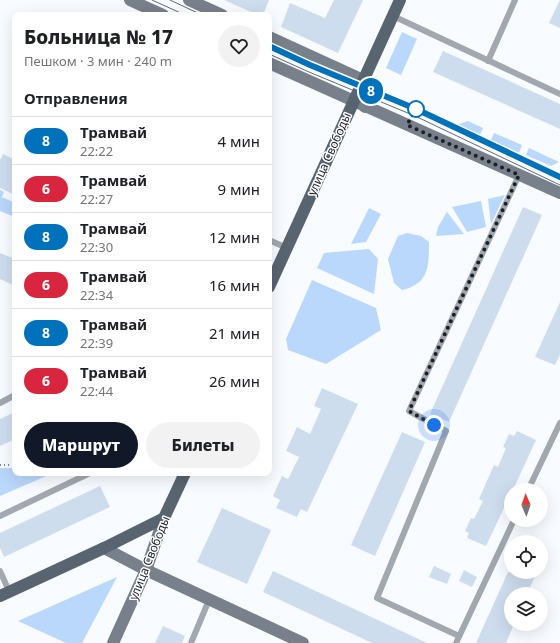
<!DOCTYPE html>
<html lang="ru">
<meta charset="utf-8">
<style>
:root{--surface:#fff;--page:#f2f2f2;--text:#202124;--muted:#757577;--line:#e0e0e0;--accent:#111827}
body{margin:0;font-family:"Noto Sans",sans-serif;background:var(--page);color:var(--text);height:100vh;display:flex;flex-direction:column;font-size:15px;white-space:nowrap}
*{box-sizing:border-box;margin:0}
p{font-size:13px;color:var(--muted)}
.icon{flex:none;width:22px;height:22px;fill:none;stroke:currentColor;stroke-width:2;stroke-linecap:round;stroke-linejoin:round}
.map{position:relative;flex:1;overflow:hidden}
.drawer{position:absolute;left:12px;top:12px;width:260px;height:464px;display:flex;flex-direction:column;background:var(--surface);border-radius:8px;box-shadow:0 4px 16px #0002}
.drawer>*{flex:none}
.badge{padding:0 8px;border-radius:13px;font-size:14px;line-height:26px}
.needle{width:26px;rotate:358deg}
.controls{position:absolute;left:504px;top:483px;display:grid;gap:8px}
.controls a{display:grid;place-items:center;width:44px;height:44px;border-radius:50%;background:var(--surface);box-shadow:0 4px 16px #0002;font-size:20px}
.you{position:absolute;width:20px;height:20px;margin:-10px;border:3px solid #fff;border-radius:50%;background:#1a73e8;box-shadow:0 0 0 6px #1a73e833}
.map>.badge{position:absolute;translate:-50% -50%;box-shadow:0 0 0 2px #fff}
h2{padding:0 12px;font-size:15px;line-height:36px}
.round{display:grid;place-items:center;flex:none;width:42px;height:42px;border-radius:21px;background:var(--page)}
.summary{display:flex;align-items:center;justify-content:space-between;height:68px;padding:0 12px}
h1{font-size:19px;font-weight:800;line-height:30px}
.action{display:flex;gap:8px;margin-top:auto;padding:8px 12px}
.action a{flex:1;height:46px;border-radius:24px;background:var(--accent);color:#fff;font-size:16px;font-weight:800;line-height:46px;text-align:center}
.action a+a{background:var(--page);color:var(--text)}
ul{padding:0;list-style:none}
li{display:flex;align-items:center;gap:12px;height:48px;padding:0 12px;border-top:1px solid var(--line)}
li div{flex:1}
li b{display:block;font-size:15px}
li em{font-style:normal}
li .badge{min-width:44px;font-weight:700;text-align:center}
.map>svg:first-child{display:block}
</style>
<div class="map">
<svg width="560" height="643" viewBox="0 0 560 643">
<rect width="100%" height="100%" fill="#f8fbff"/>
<!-- green -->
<g fill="#bad8fc">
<path d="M 402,32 L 417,39 L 401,75 L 386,68 Z"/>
<path d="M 468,121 L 483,128 L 480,135 L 456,125 Z"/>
<path d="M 494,133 L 522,145 L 519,153 L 491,140 Z"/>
<path d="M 529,148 L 559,162 L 551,166 L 526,155 Z"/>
<path d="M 0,190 L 4,192 L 2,197 L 15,203 L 15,217 L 0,211 Z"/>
<path d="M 505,195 L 491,224 L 488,199 Z"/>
<path d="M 481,201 L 486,227 L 467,232 L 452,207 Z"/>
<path d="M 369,208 L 381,214 L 366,242 L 351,244 Z"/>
<path d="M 447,212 L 464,234 L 436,236 L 438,227 Z"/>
<path d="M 407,233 L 421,236 L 429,242 C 429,266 429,284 402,290 L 394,283 L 388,259 L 398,236 Z"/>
<path d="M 369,249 L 378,259 L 374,294 L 317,268 L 324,253 Z"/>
<path d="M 312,280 L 376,308 L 381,330 L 326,364 L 288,350 L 286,339 Z"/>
<path d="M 0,468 L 15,468 L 15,473 L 51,474 L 0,496 Z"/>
<path d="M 117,577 L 82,643 L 66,643 L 18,621 Z"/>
</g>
<!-- building -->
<g fill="#ceddee">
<path d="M 224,0 L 269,0 L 263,15 L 258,15 Z"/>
<path d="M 334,0 L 363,0 L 338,53 L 281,27 L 290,3 L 325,18 Z"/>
<path d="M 560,0 L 560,28 L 549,23 Z"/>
<path d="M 443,51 L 560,104 L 560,129 L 433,72 Z"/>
<path d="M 3,154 L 15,160 L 15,195 L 0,188 L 0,160 Z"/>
<path d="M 523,207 L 542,215 L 449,422 L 430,414 Z"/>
<path d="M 0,253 L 15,259 L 15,286 L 0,279 Z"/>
<path d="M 560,302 L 560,355 L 555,365 L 535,357 Z"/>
<path d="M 322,388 L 358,404 L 307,512 L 301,509 L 297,517 L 276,508 L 280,500 L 273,496 L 282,476 L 288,479 L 299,457 L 286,451 L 297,427 L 310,434 L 321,409 L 314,406 Z"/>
<path d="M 15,412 L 15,439 L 0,446 L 0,419 Z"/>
<path d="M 517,431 L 536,440 L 513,490 L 511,490 L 511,493 L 486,546 L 467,538 L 469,533 L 465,531 L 471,518 L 474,519 L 483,501 L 479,499 L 494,465 L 498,467 L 506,448 L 503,447 L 509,434 L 514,436 Z"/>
<path d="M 402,432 L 425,442 L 375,556 L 351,545 Z"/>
<path d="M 100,486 L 110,507 L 4,557 L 0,548 L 0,533 Z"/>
<path d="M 222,508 L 271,530 L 247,584 L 197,562 Z"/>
<path d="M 434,566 L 451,574 L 447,584 L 429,577 Z"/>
<path d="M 464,570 L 477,577 L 472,587 L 459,581 Z"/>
<path d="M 273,571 L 427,643 L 372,643 L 263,592 Z"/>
<path d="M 508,572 L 537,572 L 527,594 L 511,594 L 511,624 L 514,624 L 506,643 L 476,643 Z"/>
<path d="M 163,626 L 185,636 L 182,643 L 155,643 Z"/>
</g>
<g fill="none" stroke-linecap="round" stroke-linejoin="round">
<!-- path -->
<path stroke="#81858b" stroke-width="2" stroke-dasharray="1 3" stroke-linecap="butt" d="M 0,465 L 15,465"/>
<!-- lane -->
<g stroke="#a2a8af" stroke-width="6">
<path d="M 393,16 L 560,94"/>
<path d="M 488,61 L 515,0"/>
<path d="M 269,240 L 287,248"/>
<path d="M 0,403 L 15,395"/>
<path d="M 528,490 L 560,423"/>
<path d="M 0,516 L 90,473"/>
<path d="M 0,571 L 9,591"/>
<path d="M 459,636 L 377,598 L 446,431 L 409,411 L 519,175"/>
<path d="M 191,643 L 209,600"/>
<path d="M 456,643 L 514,520"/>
</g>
<!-- secondary -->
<g stroke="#77808b" stroke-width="12">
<path d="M 130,0 L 163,15"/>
<path d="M 189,0 L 222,15"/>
<path d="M 269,37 L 363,80 L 365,107"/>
<path d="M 269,63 L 560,193"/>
<path d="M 104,548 L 146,570 L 303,643"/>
<path d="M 113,643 L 146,570 L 164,518"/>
</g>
<!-- primary -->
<g stroke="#596471" stroke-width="12">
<path d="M 269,287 L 400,0"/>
<path d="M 0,596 L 104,548 L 164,518 L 185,473"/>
</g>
<!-- tram -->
<g stroke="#64696f" stroke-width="1">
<path d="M 152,0 L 185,15"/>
<path d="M 170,0 L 202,15"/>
<path d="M 269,46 L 310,65 L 416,109 L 560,177"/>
<path d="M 269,54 L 309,72 L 415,116 L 560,185"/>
</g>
</g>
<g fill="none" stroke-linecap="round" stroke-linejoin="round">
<!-- line casing -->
<g stroke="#fff" stroke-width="9">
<path id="line" d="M 269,46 L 310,65 L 416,109 L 560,177"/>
</g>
<!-- line -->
<use href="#line" stroke="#0072bc" stroke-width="6"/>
<!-- walk -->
<path stroke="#1b2027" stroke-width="4" stroke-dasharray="0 7.2" d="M 416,109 L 407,125 L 519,175 L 409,411 L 434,425"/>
</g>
<!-- markers -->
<circle fill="#fff" stroke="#0072bc" stroke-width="2" cx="416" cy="109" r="8"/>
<g text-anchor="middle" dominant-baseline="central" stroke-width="3" stroke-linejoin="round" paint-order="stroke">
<!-- street labels -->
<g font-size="12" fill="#1b2027" stroke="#fff">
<text transform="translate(329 154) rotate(-66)">улица Свободы</text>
<text transform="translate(149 558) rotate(-68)">улица Свободы</text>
</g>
</g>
</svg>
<div class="controls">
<a><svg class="needle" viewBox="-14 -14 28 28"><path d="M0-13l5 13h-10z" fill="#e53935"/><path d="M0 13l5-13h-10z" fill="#757577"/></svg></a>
<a><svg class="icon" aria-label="locate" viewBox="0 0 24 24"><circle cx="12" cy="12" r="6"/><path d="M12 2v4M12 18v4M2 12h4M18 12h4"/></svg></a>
<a><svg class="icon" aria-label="layers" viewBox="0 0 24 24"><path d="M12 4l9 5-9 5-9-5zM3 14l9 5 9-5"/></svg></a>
</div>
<div class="you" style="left:434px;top:425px"></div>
<b class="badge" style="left:371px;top:91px;background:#0072bc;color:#fff">8</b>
<section class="drawer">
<div class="summary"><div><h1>Больница № 17</h1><p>Пешком · 3 мин · 240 m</p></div><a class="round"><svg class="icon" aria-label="heart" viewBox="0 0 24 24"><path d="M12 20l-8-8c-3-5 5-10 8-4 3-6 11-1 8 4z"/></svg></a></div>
<h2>Отправления</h2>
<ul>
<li><span class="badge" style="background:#0072bc;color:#fff">8</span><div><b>Трамвай</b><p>22:22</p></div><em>4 мин</em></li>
<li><span class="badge" style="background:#d7263d;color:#fff">6</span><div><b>Трамвай</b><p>22:27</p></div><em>9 мин</em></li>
<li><span class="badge" style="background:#0072bc;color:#fff">8</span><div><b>Трамвай</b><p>22:30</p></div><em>12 мин</em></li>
<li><span class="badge" style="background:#d7263d;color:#fff">6</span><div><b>Трамвай</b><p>22:34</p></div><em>16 мин</em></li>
<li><span class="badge" style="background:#0072bc;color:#fff">8</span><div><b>Трамвай</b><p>22:39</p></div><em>21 мин</em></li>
<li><span class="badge" style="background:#d7263d;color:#fff">6</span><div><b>Трамвай</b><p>22:44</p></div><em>26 мин</em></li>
</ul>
<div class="action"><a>Маршрут</a><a>Билеты</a></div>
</section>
</div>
